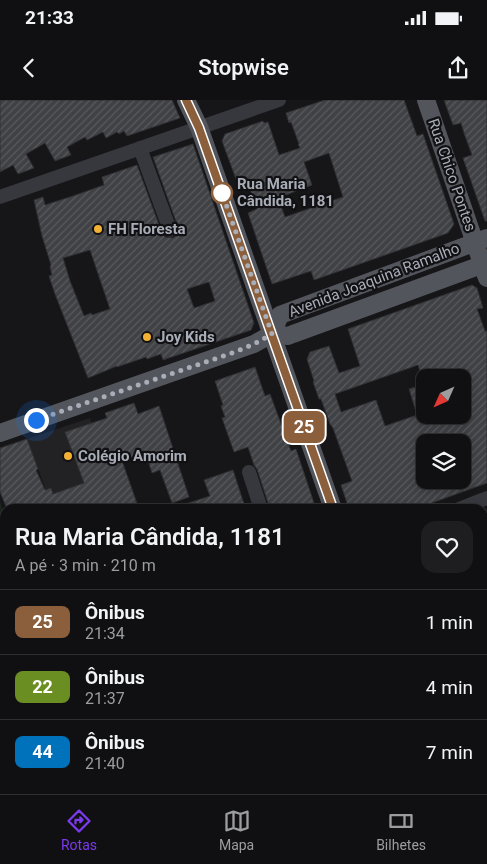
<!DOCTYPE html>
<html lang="pt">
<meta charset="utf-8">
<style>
:root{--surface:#101012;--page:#1e1e20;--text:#f1f3f6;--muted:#9c9d9f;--line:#303032;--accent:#7c3aed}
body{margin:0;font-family:Roboto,sans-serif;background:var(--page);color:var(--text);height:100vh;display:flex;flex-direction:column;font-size:19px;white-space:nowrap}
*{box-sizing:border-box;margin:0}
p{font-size:16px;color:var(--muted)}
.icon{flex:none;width:28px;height:28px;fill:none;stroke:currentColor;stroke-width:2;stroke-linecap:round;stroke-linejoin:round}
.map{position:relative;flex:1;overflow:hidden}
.drawer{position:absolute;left:0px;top:404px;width:488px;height:291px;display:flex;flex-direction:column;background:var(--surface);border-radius:15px 15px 0 0;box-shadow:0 2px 8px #0003,0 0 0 1px var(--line)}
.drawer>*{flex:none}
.badge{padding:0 10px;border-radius:8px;font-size:18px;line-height:32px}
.needle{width:32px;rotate:225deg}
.fabs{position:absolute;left:416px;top:269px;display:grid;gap:10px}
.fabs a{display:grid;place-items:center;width:55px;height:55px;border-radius:10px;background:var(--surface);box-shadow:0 2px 8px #0003,0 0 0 1px var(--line);font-size:25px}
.you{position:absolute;width:25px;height:25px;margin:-12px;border:4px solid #fff;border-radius:50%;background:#1a73e8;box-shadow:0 0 0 8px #1a73e833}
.map>.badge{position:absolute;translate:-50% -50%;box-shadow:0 0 0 2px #fff}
.round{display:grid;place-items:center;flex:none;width:52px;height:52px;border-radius:15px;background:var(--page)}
.head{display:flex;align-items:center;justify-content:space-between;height:85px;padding:0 15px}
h1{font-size:24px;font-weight:600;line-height:38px}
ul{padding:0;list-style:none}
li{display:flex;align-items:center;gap:15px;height:65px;padding:0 15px;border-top:1px solid var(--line)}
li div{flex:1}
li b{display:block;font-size:19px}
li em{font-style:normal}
li .badge{min-width:55px;font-weight:700;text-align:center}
.status{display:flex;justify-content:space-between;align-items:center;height:35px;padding:0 25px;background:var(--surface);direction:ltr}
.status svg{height:14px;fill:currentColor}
header{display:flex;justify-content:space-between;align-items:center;height:65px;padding:0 15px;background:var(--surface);font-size:22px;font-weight:600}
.tabs{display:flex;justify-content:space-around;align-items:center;height:70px;border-top:1px solid var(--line);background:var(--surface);font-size:14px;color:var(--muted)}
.tabs a{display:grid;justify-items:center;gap:2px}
.tabs .selected{color:var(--accent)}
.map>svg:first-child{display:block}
</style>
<div class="status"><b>21:33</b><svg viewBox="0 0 49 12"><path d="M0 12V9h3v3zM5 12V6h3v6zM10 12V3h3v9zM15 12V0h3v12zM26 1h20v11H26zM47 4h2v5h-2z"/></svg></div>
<header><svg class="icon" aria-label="back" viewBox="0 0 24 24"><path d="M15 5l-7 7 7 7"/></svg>Stopwise<svg class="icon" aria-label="share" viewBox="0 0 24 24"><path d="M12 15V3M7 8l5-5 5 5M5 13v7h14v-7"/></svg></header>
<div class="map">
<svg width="487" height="694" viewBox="0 0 487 694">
<defs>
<pattern id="building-hatch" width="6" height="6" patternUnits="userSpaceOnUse" patternTransform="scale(1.25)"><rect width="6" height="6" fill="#404145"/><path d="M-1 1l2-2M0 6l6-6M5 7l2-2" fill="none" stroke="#595a5e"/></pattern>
</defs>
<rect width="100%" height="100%" fill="#161618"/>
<!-- built -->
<path fill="#222225" d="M 90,318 L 109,377 L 53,409 L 27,339 Z"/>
<!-- green -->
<path fill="#1e261f" d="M 0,402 L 5,415 L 5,513 L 0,499 Z"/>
<!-- building -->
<g fill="url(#building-hatch)" stroke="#303034" fill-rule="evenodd">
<path d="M 0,0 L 172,0 L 180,18 L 127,36 L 124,31 L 119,34 L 117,32 L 106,38 L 103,32 L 87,40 L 85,37 L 67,47 L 71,55 L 55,61 L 45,43 L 26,54 L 34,68 L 18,74 L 13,65 L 0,72 Z"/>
<path d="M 325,0 L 404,0 L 417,36 L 423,34 L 454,124 L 448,133 L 314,180 L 311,171 L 272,184 L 248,113 L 257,109 L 249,87 L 246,88 L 242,77 L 236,79 L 222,41 L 225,34 L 263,21 L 264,23 L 268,22 L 279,55 L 300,48 L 298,44 L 299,44 L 291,22 L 289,23 L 286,13 ZM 329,53 L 343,97 L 285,117 L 278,98 L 312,85 L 304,62 Z"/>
<path d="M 444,0 L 487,0 L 487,121 L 485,121 L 463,58 L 472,55 L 464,33 L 461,23 L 453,25 Z"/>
<path d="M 193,44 L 254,223 L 251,230 L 163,260 L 161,254 L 147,259 L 146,257 L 117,267 L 117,266 L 88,278 L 55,194 L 49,176 L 52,175 L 50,167 L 51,165 L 42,136 L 34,100 L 43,97 L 45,105 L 73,96 L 104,85 L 102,77 L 137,65 L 162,133 L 165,137 L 173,138 L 177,135 L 178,127 L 153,57 ZM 90,150 L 110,209 L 92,215 L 91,213 L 84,216 L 70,181 L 63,158 ZM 209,182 L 215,201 L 194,208 L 187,189 Z"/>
<path d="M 472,185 L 477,188 L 483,208 L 477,209 L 485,231 L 487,231 L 487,383 L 415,409 L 349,409 L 341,385 L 352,381 L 333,328 L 330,324 L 321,299 L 319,299 L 313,282 L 314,281 L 307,259 L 310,252 L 329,246 L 339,273 L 360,266 L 348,229 ZM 418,265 L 422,278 L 462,278 L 462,315 L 425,315 L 425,284 L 409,289 L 417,315 L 385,326 L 376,300 L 341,312 L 335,294 ZM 425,342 L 462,342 L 462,380 L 425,380 Z"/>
<path d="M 255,267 L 265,296 L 270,294 L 291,351 L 296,349 L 316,409 L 270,409 L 257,369 L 254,365 L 248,347 L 234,352 L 222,318 L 225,317 L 221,306 L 223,305 L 215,281 Z"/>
<path d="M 134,303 L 138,314 L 159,306 L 189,397 L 172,403 L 160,370 L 152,373 L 145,352 L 122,361 L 139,409 L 7,409 L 0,392 L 0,348 L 27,339 L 38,369 L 36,370 L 45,390 L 51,388 L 53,394 L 84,383 L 65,332 L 107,318 L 105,313 Z"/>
<path d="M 233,370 L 244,404 L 231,409 L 177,409 L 176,407 L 210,396 L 204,380 Z"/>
</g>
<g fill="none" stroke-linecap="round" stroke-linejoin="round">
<!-- minor -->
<g stroke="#37383d" stroke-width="14">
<path d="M 140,48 L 170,130"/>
<path d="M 0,97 L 279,0"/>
<path d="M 249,372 L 261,409"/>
<path d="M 459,409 L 487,398"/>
<path d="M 0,530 L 5,544"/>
<path d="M 0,571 L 5,569"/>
<path d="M 482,640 L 487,639"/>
<path d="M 0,659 L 5,659"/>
<path d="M 132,690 L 136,694"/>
<path d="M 232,690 L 234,694"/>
<path d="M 22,694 L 22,690"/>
<path d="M 324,694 L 336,690"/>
</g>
<!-- major -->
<g stroke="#53555c" stroke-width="18">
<path d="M 186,0 L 199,27 L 333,409"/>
<path d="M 426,0 L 487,178"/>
<path d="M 272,234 L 288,236 L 293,234 L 487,163"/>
<path d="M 0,333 L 254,244 L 272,234 L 280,215 L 487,138"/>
<path d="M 432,690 L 433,694"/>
</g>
</g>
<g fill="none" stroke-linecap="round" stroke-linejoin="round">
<!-- line casing -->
<g stroke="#fff" stroke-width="11">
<path id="line" d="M 186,0 L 199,28 L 333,409"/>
</g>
<!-- line -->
<use href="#line" stroke="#8b5e3c" stroke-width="8"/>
<!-- walk -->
<path stroke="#a8adb8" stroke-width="5" stroke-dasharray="0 9" d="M 36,320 L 235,252 L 254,244 L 272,234 L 222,93"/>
</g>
<!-- markers -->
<circle fill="#fff" stroke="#8b5e3c" stroke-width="2.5" cx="222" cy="93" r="10"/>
<g fill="#f2b134" stroke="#111113" stroke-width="2">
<circle cx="98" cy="129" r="5"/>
<circle cx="147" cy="237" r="5"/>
<circle cx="68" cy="356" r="5"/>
</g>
<g text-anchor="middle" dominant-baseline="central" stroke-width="4.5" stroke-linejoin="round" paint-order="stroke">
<!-- street labels -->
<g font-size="15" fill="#a8adb8" stroke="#111113">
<text transform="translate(452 75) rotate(71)">Rua Chico Pontes</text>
<text transform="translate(374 180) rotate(-21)">Avenida Joaquina Ramalho</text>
</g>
<!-- stop labels -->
<g font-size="15" font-weight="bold" fill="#a8adb8" stroke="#111113" text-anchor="start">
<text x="237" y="84">Rua Maria<tspan x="237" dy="17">Cândida, 1181</tspan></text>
</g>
<!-- poi labels -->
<g font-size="15" font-weight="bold" fill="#a8adb8" stroke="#111113" text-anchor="start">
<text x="108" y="129">FH Floresta</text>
<text x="157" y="237">Joy Kids</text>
<text x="78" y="356">Colégio Amorim</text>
</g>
</g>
</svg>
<div class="fabs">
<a><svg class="needle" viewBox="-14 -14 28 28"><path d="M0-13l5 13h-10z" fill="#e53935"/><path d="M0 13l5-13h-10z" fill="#9c9d9f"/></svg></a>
<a><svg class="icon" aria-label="layers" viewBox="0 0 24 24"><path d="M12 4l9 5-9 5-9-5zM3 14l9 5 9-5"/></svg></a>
</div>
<div class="you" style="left:36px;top:320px"></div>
<b class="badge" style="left:304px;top:327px;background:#8b5e3c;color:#fff">25</b>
<section class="drawer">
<div class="head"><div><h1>Rua Maria Cândida, 1181</h1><p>A pé · 3 min · 210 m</p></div><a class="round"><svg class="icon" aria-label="heart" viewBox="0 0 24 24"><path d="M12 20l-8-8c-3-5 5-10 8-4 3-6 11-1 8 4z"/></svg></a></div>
<ul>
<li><span class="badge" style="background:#8b5e3c;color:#fff">25</span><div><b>Ônibus</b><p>21:34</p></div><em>1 min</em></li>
<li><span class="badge" style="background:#6b8e23;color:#fff">22</span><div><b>Ônibus</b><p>21:37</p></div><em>4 min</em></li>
<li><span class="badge" style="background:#0072bc;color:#fff">44</span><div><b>Ônibus</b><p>21:40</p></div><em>7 min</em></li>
</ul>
</section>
</div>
<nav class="tabs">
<a class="selected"><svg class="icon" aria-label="directions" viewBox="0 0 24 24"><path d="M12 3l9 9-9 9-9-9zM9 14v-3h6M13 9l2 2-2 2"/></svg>Rotas</a>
<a><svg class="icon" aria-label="map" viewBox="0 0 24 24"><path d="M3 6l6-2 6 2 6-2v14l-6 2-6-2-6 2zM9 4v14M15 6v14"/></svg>Mapa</a>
<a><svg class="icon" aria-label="tickets" viewBox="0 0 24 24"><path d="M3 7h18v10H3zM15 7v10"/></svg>Bilhetes</a>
</nav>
